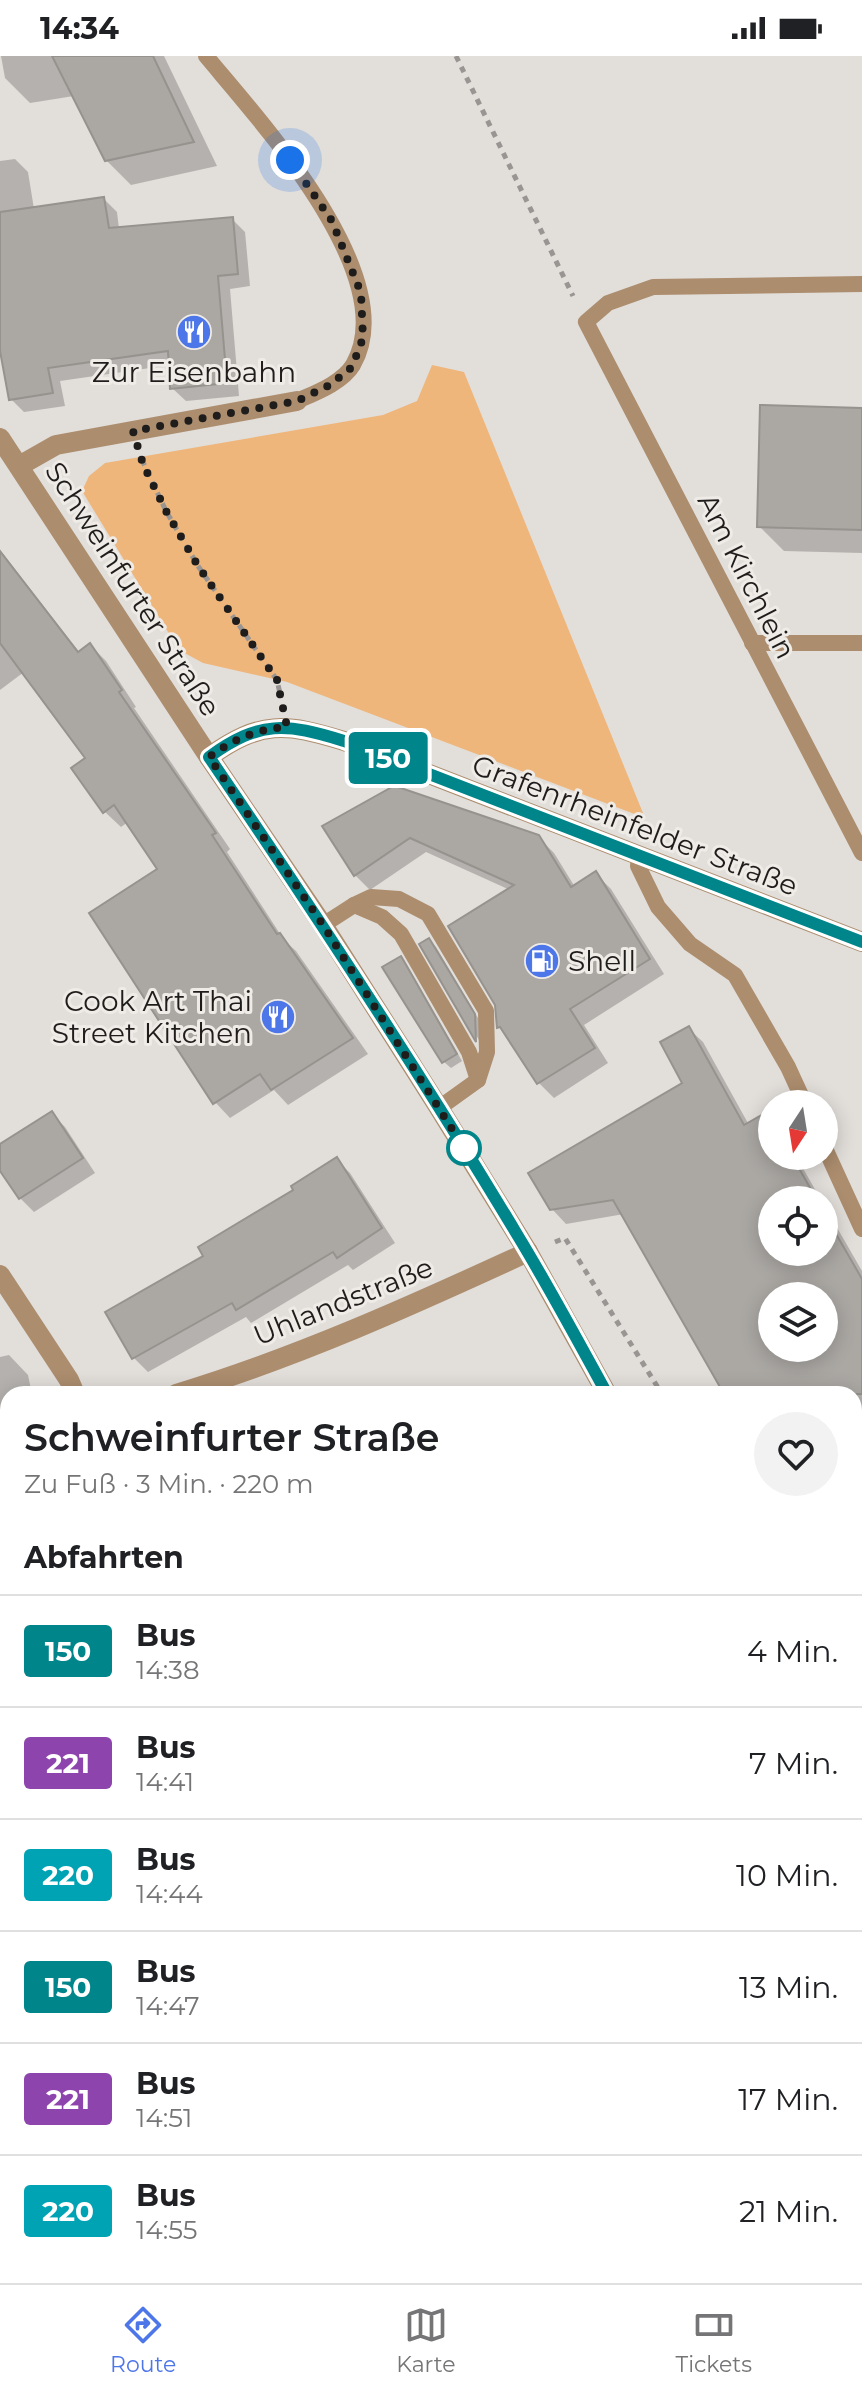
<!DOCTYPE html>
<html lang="de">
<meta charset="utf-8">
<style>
:root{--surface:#fff;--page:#f2f2f2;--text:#202124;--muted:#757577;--line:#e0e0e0;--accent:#4d76e9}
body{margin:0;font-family:Montserrat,sans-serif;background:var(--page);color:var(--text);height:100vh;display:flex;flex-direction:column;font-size:30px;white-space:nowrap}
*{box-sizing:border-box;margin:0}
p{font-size:26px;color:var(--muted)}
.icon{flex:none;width:44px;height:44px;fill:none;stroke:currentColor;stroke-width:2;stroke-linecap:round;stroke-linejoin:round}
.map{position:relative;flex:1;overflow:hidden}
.side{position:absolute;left:0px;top:1330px;width:862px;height:898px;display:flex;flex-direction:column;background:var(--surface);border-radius:24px 24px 0 0;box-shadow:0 4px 20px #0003}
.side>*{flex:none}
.badge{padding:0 16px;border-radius:6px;font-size:28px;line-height:52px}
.needle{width:52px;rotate:192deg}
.fabs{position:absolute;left:758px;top:1034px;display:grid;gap:16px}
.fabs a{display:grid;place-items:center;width:80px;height:80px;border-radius:50%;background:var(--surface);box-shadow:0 4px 20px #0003;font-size:40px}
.you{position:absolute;width:40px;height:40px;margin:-20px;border:6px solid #fff;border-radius:50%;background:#1a73e8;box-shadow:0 0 0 12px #1a73e833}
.map>.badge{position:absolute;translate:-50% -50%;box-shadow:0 0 0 4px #fff}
h2{padding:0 24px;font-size:30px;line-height:72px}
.round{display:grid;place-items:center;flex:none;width:84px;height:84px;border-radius:42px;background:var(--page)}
.head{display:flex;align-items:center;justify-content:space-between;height:136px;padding:0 24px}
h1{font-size:38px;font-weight:600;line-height:60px}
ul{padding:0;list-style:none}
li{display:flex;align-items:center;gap:24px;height:112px;padding:0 24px;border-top:2px solid var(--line)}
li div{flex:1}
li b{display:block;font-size:30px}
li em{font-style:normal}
li .badge{min-width:88px;font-weight:700;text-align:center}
.status{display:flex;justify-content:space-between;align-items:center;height:56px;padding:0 40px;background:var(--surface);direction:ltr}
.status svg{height:22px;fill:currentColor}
.dock{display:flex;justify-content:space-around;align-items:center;height:112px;border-top:2px solid var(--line);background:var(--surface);font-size:22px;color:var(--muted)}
.dock a{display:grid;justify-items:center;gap:4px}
.dock .current{color:var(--accent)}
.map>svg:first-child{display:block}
</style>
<div class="status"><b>14:34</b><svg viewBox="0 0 49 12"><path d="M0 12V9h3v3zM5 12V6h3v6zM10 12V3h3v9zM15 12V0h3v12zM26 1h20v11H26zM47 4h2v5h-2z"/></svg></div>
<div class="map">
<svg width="862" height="2227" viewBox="0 0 862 2227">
<rect width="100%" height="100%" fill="#e2deda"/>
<!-- green -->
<path fill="#efb67b" d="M 432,309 L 464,316 L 645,762 L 287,626 L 203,607 L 179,594 L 82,435 L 89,420 L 105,407 L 383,359 L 417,345 Z"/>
<!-- shadow -->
<g fill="#0003" fill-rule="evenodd">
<path d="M 1,0 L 164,0 L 217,110 L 131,129 L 106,104 L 74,40 L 30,47 L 5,22 Z"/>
<path d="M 15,103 L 28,116 L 34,153 L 104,143 L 117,156 L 119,173 L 232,163 L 245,176 L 250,230 L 230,233 L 239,340 L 186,345 L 172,332 L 171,309 L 60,325 L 65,350 L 24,356 L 11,343 L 0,275 L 0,105 Z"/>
<path d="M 862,354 L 862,497 L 784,495 L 759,470 Z"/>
<path d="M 0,494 L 80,597 L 90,589 L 106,605 L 136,651 L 134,652 L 230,793 L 227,796 L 284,884 L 296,895 L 368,998 L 288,1049 L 274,1034 L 230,1062 L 215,1046 L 160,813 L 128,766 L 121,771 L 105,756 L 74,712 L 88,702 L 24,616 L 0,634 Z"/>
<path d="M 325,770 L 538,781 L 554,797 L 575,831 L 596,818 L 611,833 L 664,918 L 584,969 L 608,1007 L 554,1042 L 539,1027 L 509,981 L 499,971 L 497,949 L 510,834 L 426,796 L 370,834 L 355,819 Z"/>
<path d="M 429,884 L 436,891 L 481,967 L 482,989 L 422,889 Z"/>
<path d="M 401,902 L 407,909 L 462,1005 L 451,1012 L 444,1006 Z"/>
<path d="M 688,972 L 703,986 L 749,1069 L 766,1059 L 772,1065 L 772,1100 L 796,1100 L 821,1144 L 772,1144 L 772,1196 L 824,1196 L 824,1149 L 862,1215 L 862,1608 L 854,1612 L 854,1338 L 727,1338 L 624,1158 L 566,1168 L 552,1153 L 685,1028 ZM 772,1240 L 824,1240 L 824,1292 L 772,1292 Z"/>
<path d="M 51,1057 L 65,1071 L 95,1117 L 34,1156 L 20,1142 L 0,1111 L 0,1091 Z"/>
<path d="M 336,1103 L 350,1117 L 395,1187 L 353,1214 L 348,1209 L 251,1267 L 246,1261 L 148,1316 L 134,1302 L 108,1257 L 206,1201 Z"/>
<path d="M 9,1299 L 28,1319 L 32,1338 L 8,1338 L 8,1383 L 0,1384 L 0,1301 Z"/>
<path d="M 0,1525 L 8,1551 L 8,1722 L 0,1695 Z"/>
<path d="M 0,2026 L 8,2052 L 8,2126 L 0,2129 Z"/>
<path d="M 189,2220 L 297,2220 L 297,2227 L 190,2227 Z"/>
<path d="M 511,2220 L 862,2220 L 862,2227 L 510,2227 Z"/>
</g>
<!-- building -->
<g fill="#aba8a4" stroke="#96928e" stroke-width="2" fill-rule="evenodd">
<path d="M 52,0 L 153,0 L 194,86 L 105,105 Z"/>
<path d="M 104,141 L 109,172 L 233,161 L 238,218 L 218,220 L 227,327 L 170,333 L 168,295 L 48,312 L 53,337 L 9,344 L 0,295 L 0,156 Z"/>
<path d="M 760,349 L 862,352 L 862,474 L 757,471 Z"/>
<path d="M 0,495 L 78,596 L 90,587 L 122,634 L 119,636 L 216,777 L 212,779 L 277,878 L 280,877 L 353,982 L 271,1034 L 260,1018 L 213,1048 L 89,857 L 157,813 L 114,749 L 103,757 L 71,712 L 85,702 L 0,587 Z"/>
<path d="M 392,731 L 398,731 L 539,779 L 571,831 L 596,815 L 650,903 L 570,953 L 595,992 L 537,1028 L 500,971 L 497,972 L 495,949 L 448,870 L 514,829 L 410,782 L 354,820 L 322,770 Z"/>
<path d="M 429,882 L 475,958 L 476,986 L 419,888 Z"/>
<path d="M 401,900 L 457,998 L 442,1007 L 382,911 Z"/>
<path d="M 689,970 L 744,1069 L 767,1056 L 772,1066 L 772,1100 L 792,1100 L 817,1144 L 772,1144 L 772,1196 L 824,1196 L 824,1157 L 862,1223 L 862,1338 L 724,1338 L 613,1144 L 550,1154 L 528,1117 L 682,1027 L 660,986 ZM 772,1240 L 824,1240 L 824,1292 L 772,1292 Z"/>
<path d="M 52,1055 L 83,1102 L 19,1143 L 0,1115 L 0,1088 Z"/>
<path d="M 337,1101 L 382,1172 L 337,1202 L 333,1196 L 236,1254 L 232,1247 L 132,1303 L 105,1256 L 203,1200 L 198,1191 L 293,1134 L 291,1130 Z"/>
</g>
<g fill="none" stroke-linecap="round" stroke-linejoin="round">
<!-- path -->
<g stroke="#999593" stroke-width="5" stroke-dasharray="6 6" stroke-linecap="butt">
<path d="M 456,0 L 573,240"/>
<path d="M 142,404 L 166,455 L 198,510 L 277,624 L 281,642"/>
<path d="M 555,1186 L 565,1182 L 662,1338"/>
<path d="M 854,1854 L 862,1859"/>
<path d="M 0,2141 L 8,2138"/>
<path d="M 27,2227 L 55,2220"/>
</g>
<!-- service -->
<g stroke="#ac8d6e" stroke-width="16">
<path d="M 206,0 C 259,64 404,221 353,309 C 342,327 315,337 297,345"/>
<path d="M 862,228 L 653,231 L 608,247 L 586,266 L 862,797"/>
<path d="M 752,587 L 862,587"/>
<path d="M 639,799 L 638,810 L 658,851 L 690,888 L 735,919 L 788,1011 L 805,1048"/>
<path d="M 354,849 L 382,861 L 401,878 L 469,996 L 478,1024"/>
<path d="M 323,869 L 354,849 L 371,841 L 399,843 L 428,858 L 486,955 L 487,996 L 478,1024 L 439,1052"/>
<path d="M 824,1090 L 862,1173"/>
<path d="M 854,1671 L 862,1665"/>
</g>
<!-- minor -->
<g stroke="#ac8d6e" stroke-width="20">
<path d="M 19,410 L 56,389 L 297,345"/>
<path d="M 0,1219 L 69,1324 L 75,1338"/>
<path d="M 176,1338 C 298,1301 413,1249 528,1196"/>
<path d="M 0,1390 L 8,1388"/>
<path d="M 0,1807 L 8,1808"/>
<path d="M 0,1926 L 8,1950"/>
<path d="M 854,2074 L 862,2080"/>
<path d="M 0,2187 L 8,2185"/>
<path d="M 105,2220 L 106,2227"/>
</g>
<!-- tertiary -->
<g stroke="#ac8d6e" stroke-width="20">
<path d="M 0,382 L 209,701 L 323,869 L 439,1052 L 528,1196 L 607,1338"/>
<path d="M 209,701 C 260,664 286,667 344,685 L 862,886"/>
<path d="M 854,1741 L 862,1754"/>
</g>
</g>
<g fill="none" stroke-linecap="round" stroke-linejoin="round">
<!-- line casing -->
<g stroke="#fff" stroke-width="18">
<path id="line" d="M 607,1338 C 578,1285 549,1231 518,1180 C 420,1017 316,858 209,701 C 260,664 286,667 344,685 L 862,886"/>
</g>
<!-- line -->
<use href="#line" stroke="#00868a" stroke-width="12"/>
<!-- walk -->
<path stroke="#1f1d1c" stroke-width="8" stroke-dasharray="0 14.4" d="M 290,104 L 332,165 L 361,237 L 363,282 L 352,311 L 330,329 L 297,345 L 133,375 L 143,408 L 166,455 L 198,510 L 277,624 L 287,671 C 257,673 234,683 209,701 L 323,869 L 464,1092"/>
</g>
<!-- icons -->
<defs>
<g id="restaurant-disc" transform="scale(1.8)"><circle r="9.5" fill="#4d76e9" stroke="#efebe7"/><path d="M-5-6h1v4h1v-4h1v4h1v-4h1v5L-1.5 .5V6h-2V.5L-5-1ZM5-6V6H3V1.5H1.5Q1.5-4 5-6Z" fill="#fff"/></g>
<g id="fuel-disc" transform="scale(1.8)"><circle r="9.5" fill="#4d76e9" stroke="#efebe7"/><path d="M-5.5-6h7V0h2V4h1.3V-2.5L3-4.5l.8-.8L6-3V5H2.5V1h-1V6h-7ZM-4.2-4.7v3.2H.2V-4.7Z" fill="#fff"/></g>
</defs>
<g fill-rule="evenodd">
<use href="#restaurant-disc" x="194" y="276"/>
<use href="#fuel-disc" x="542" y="905"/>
<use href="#restaurant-disc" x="278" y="961"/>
</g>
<!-- markers -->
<circle fill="#fff" stroke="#00868a" stroke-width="4" cx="464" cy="1092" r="16"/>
<g text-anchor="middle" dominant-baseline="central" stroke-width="6" stroke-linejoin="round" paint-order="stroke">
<!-- poi labels -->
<g font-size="28" fill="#1f1d1c" stroke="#efebe7">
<text x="194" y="316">Zur Eisenbahn</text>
<text x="568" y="905" text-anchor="start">Shell</text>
<text x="252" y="945" text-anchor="end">Cook Art Thai<tspan x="252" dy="32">Street Kitchen</tspan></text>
</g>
<!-- street labels -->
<g font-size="28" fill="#1f1d1c" stroke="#efebe7">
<text transform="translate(747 520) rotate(63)">Am Kirchlein</text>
<text transform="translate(133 533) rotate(57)">Schweinfurter Straße</text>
<text transform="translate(635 769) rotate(21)">Grafenrheinfelder Straße</text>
<text transform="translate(343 1245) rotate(-22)">Uhlandstraße</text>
</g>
</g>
</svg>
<div class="fabs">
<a><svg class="needle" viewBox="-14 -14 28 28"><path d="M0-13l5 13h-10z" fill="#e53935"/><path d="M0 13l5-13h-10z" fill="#757577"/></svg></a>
<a><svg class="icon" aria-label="locate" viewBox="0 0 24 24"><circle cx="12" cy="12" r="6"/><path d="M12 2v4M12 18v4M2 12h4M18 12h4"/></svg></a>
<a><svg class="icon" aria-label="layers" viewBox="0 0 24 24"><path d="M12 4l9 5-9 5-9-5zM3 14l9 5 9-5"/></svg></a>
</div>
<div class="you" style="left:290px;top:104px"></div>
<b class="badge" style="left:388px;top:702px;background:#00868a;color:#fff">150</b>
<section class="side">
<div class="head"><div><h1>Schweinfurter Straße</h1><p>Zu Fuß · 3 Min. · 220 m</p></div><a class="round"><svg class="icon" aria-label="heart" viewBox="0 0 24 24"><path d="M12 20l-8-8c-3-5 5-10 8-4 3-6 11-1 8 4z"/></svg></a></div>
<h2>Abfahrten</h2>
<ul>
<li><span class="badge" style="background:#00868a;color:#fff">150</span><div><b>Bus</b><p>14:38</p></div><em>4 Min.</em></li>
<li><span class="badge" style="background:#8e44ad;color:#fff">221</span><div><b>Bus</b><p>14:41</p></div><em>7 Min.</em></li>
<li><span class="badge" style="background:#00a3b4;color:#fff">220</span><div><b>Bus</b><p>14:44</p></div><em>10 Min.</em></li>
<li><span class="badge" style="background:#00868a;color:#fff">150</span><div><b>Bus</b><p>14:47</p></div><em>13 Min.</em></li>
<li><span class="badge" style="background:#8e44ad;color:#fff">221</span><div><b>Bus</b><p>14:51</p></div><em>17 Min.</em></li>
<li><span class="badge" style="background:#00a3b4;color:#fff">220</span><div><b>Bus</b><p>14:55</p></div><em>21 Min.</em></li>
</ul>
</section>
</div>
<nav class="dock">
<a class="current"><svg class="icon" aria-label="directions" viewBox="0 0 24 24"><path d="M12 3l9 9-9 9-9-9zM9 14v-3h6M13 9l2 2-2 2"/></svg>Route</a>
<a><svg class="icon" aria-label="map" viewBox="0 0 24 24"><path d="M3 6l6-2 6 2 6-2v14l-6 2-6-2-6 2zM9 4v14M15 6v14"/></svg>Karte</a>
<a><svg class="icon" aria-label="tickets" viewBox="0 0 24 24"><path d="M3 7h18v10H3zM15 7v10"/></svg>Tickets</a>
</nav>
